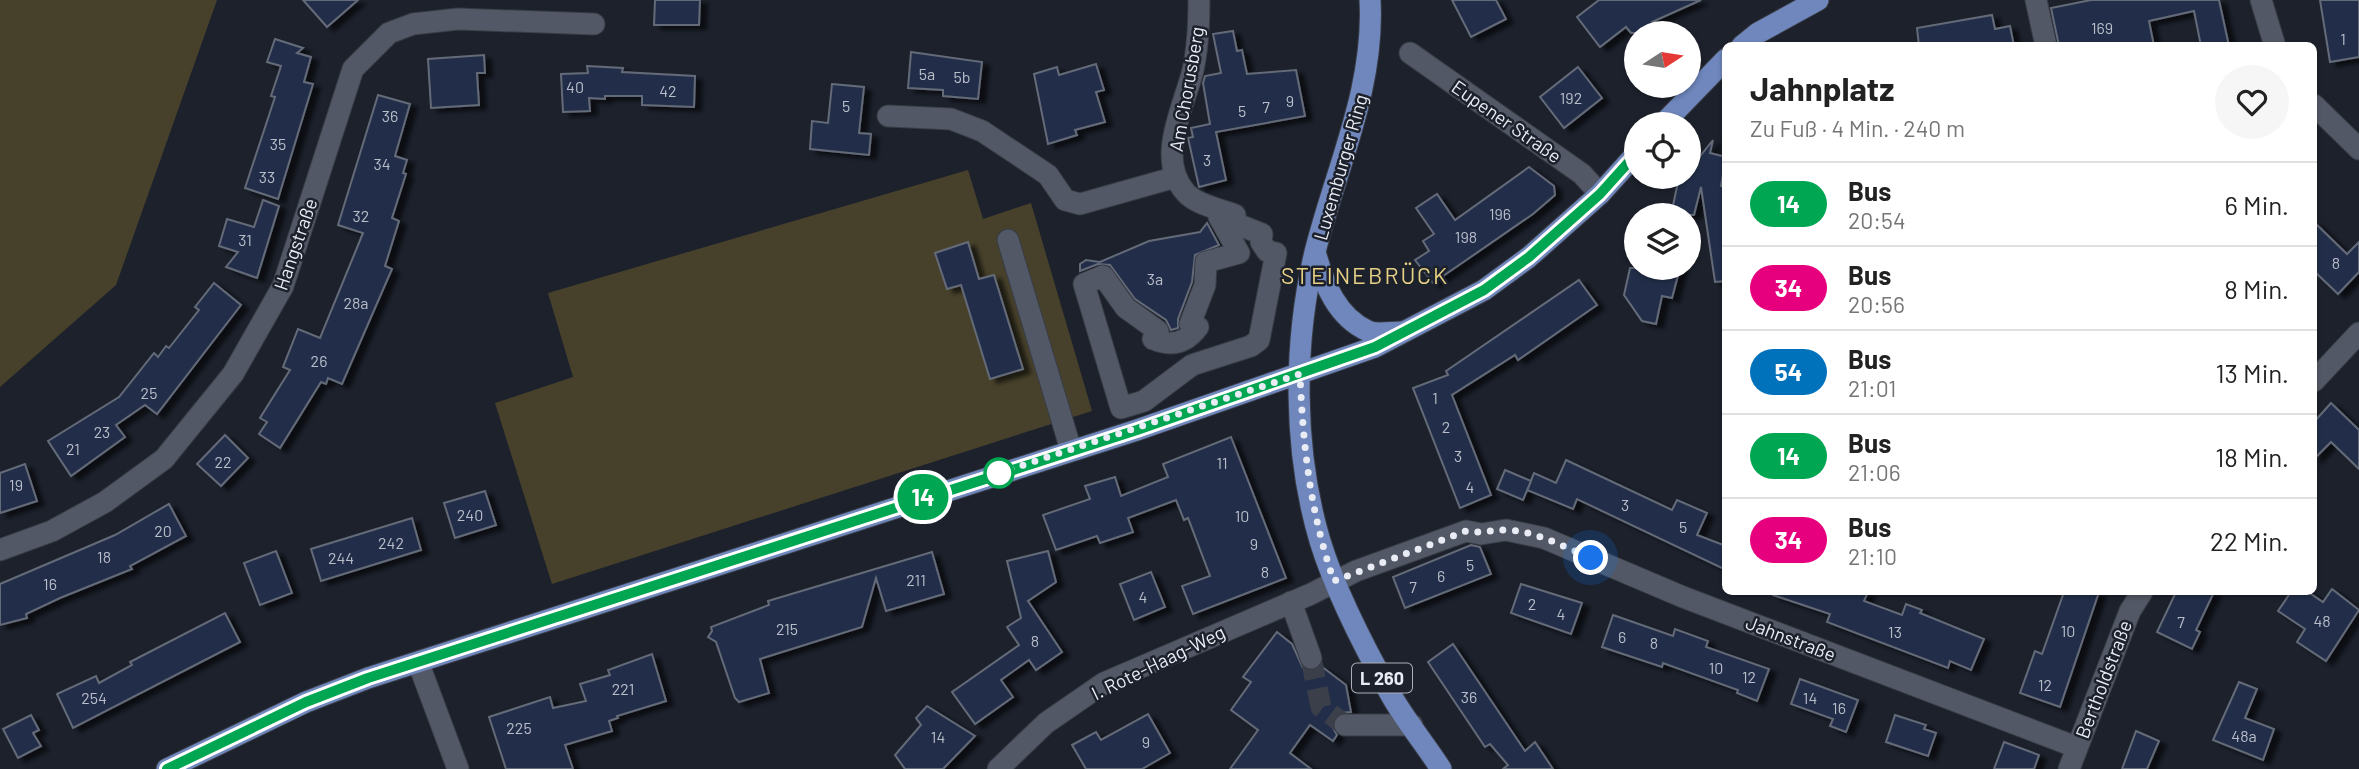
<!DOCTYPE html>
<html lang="de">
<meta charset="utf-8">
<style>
:root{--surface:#fff;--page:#f6f6f6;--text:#222;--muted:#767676;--line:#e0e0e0}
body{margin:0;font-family:Barlow,sans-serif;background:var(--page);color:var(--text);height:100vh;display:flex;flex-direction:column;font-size:26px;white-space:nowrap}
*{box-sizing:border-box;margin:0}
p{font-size:23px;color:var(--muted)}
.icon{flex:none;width:38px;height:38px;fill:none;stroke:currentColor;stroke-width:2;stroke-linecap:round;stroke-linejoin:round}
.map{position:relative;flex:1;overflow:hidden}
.side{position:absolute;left:1722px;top:42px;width:595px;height:553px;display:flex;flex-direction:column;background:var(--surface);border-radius:10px;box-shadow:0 2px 5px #0004}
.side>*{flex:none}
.badge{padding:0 14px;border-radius:23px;font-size:24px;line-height:46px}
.needle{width:46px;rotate:78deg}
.controls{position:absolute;left:1624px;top:21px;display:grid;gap:14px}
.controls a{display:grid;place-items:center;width:77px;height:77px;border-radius:50%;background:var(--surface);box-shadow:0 2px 5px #0004;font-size:35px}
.you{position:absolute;width:35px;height:35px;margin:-18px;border:5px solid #fff;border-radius:50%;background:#1a73e8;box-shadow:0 0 0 10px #1a73e833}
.map>.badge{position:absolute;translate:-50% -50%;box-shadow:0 0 0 4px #fff}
.round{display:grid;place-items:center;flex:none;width:74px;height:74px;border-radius:37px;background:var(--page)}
.head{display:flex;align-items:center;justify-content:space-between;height:119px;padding:0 28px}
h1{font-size:33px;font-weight:700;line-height:52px}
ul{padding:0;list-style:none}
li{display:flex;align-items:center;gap:21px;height:84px;padding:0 28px;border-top:2px solid var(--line)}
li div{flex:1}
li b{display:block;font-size:26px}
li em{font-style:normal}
li .badge{min-width:77px;font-weight:700;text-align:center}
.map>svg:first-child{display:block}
</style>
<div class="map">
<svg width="2359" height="769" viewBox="0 0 2359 769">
<defs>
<filter id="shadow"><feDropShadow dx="7" dy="4" stdDeviation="2" flood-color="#0009"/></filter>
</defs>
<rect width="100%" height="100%" fill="#1c212c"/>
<!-- green -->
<g fill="#47412b">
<path d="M 0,0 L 217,0 L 116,285 L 0,387 Z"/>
<path d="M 968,170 L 983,219 L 1031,203 L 1092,411 L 552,584 L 495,403 L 573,377 L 548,293 Z"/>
</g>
<!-- building -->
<g fill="#242f49" stroke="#646a78" stroke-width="2" filter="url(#shadow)">
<path d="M 303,0 L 358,0 L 327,27 Z"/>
<path d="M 655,0 L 700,0 L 699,25 L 654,25 Z"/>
<path d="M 1452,0 L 1496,0 L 1506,19 L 1471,37 Z"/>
<path d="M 1599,0 L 1701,0 L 1652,22 L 1658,33 L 1631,33 L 1626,27 L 1600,47 L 1577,17 Z"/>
<path d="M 2091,0 L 2219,0 L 2229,46 L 2201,46 L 2194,11 L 2149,21 L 2154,46 L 2059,46 L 2051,8 Z"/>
<path d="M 2320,0 L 2359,0 L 2359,57 L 2330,62 Z"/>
<path d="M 1992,15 L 1995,29 L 2010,26 L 2014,46 L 1919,46 L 1917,28 Z"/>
<path d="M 1233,31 L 1237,51 L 1242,50 L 1247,74 L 1296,70 L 1305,116 L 1216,132 L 1226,180 L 1199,187 L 1188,138 L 1193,137 L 1191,128 L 1210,124 L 1203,83 L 1205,76 L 1221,73 L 1213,34 Z"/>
<path d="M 275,39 L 303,48 L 297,53 L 311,57 L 304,82 L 313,84 L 278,199 L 245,188 L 275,97 L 271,96 L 281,66 L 267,62 Z"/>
<path d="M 911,52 L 982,62 L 978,99 L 943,96 L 943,90 L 908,88 Z"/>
<path d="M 484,55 L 485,73 L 477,73 L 479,105 L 431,108 L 428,59 Z"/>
<path d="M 1096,64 L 1104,90 L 1096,92 L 1105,122 L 1075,130 L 1077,135 L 1048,144 L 1034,74 L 1057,67 L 1059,75 Z"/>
<path d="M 587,66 L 623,68 L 622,72 L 695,76 L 694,107 L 642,105 L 642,96 L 605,96 L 605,99 L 589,98 L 590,111 L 563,112 L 561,74 L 588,73 Z"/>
<path d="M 1578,67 L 1602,98 L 1564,128 L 1540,97 Z"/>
<path d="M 832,84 L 864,87 L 859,133 L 871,134 L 869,155 L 810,149 L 812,121 L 828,123 Z"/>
<path d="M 378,95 L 410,104 L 395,156 L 407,160 L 403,173 L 406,174 L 392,218 L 399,221 L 385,266 L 392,269 L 342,384 L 328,378 L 326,384 L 321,382 L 280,448 L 259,434 L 267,422 L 260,418 L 290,370 L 283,367 L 298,329 L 320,338 L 363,233 L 338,225 Z"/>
<path d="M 1713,140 L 1710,153 L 1726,157 L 1721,186 L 1726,187 L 1726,281 L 1715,282 L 1701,187 L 1694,215 L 1671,215 L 1679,177 L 1689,177 L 1689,170 Z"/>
<path d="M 1529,167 L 1554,186 L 1555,195 L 1533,214 L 1433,283 L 1415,260 L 1429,251 L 1423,241 L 1434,234 L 1416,208 L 1437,194 L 1455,220 Z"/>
<path d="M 263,200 L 279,206 L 257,278 L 226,267 L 238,252 L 219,246 L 227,219 L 254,227 Z"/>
<path d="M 2314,222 L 2347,254 L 2359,242 L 2359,272 L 2338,294 L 2314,271 Z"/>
<path d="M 1207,223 L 1219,245 L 1195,255 L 1192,282 L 1178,319 L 1178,328 L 1171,330 L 1166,320 L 1135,299 L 1110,265 L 1098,264 L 1080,271 L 1080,264 L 1086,260 L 1100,262 L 1149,241 L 1200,232 Z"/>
<path d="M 968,242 L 979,279 L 994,275 L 1023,369 L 990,379 L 961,285 L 947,289 L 935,253 Z"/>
<path d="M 1630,268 L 1680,268 L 1672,298 L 1662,296 L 1656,324 L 1642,321 L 1624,295 Z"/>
<path d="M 1579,280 L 1597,305 L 1518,360 L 1515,355 L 1452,395 L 1491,495 L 1460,508 L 1413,388 L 1448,375 L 1446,371 Z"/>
<path d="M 214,283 L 241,305 L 157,414 L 145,405 L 116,425 L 125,437 L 71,476 L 48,441 L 119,397 L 154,353 L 158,357 L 166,346 L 169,348 L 199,310 L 195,307 Z"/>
<path d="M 2331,403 L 2359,430 L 2359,469 L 2331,442 L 2314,459 L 2314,422 Z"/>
<path d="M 225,435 L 248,458 L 221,486 L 197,464 Z"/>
<path d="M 1231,437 L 1286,578 L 1193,614 L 1182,586 L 1210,576 L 1188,518 L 1184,520 L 1176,500 L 1128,518 L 1133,532 L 1100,543 L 1097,536 L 1056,550 L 1043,515 L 1090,499 L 1085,486 L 1115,477 L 1121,496 L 1168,477 L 1163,464 Z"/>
<path d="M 1566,460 L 1672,510 L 1677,500 L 1707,513 L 1697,535 L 1726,546 L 1726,570 L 1577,499 L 1573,509 L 1527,490 L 1534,473 L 1556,483 Z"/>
<path d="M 25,464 L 37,501 L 0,513 L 0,473 Z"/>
<path d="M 1505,470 L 1531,481 L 1523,500 L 1497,489 Z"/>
<path d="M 485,491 L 496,525 L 455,538 L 444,503 Z"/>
<path d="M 169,504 L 186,536 L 130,566 L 132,569 L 60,598 L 26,614 L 27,618 L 0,625 L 0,584 L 115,535 Z"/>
<path d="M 412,518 L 421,550 L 321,581 L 311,549 Z"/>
<path d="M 1471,545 L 1480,547 L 1491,574 L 1405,608 L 1393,577 Z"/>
<path d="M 276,551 L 292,593 L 260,605 L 244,563 Z"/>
<path d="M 1048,551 L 1056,582 L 1028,601 L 1062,652 L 1036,670 L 1029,660 L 1001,680 L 1013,697 L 975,724 L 952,692 L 1019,645 L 1007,627 L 1021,618 L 1007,561 Z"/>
<path d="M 932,552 L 944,594 L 886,611 L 876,578 L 862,627 L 760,659 L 769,693 L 739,702 L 735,698 L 716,642 L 708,637 L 712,631 L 711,627 L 769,605 L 768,601 Z"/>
<path d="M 1151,572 L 1165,607 L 1134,620 L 1120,584 Z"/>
<path d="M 1521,584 L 1582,603 L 1571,634 L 1511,613 Z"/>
<path d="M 2332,589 L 2359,610 L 2326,661 L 2297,642 L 2305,629 L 2278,611 L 2291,592 L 2308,592 L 2323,602 Z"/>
<path d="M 1774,592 L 1868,592 L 1864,601 L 1902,615 L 1906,604 L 1922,610 L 1920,613 L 1984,639 L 1971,670 L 1950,661 L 1948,668 L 1827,622 L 1830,614 L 1773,595 Z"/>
<path d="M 2064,592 L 2099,592 L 2060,707 L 2020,693 L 2035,651 L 2042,654 Z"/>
<path d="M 2176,592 L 2214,592 L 2196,630 L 2200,632 L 2192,649 L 2157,632 Z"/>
<path d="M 225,613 L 240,642 L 73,728 L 57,694 L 96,676 L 99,683 L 132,665 L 130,662 Z"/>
<path d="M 1613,615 L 1673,636 L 1675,629 L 1708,641 L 1706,647 L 1769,669 L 1757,701 L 1737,693 L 1738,690 L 1663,663 L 1662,667 L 1602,647 Z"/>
<path d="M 1277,632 L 1292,644 L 1303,668 L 1315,671 L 1321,666 L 1346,685 L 1351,712 L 1339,713 L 1334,718 L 1332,726 L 1337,735 L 1333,741 L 1310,725 L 1290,753 L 1311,769 L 1230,769 L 1258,730 L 1231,710 L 1251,682 L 1243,677 Z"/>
<path d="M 1453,644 L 1525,751 L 1535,742 L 1553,769 L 1503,769 L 1508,765 L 1490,744 L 1485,747 L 1428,662 Z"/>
<path d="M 652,654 L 666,701 L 617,716 L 618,718 L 609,721 L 612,731 L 565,745 L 573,769 L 506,769 L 489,717 L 550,697 L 553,708 L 586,701 L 580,684 L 610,675 L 608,670 Z"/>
<path d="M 1800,679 L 1858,700 L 1846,732 L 1830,726 L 1833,719 L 1791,704 Z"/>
<path d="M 2239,682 L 2257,689 L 2245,718 L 2274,729 L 2263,760 L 2213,740 Z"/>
<path d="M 927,706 L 975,736 L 943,769 L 905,769 L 895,755 L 921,725 L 916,718 Z"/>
<path d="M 1148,714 L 1170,753 L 1142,769 L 1086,769 L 1072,745 L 1096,732 L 1101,740 Z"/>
<path d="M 31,715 L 39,730 L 33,733 L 41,746 L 18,758 L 3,729 Z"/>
<path d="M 1895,715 L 1926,725 L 1924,729 L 1936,733 L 1928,756 L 1886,742 Z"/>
<path d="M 2136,731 L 2159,741 L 2147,769 L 2122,769 Z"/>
<path d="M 2004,742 L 2039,755 L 2034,769 L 1994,769 Z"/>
</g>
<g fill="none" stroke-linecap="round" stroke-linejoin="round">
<!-- minor-tunnel -->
<path stroke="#3b3f4a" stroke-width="21" stroke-dasharray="21 10" stroke-linecap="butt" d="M 1311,658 L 1321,707 L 1345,725"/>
<!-- minor casing -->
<g stroke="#383c45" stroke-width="23">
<g id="minor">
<path d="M 1199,0 C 1199,23 1198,47 1193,70 C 1184,107 1155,159 1186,193 C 1197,205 1220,209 1235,215"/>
<path d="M 2036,0 L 2046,46"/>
<path d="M 2261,0 L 2275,46"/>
<path d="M 1410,53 L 1582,174 L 1600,194"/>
<path d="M 2314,105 L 2359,149"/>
<path d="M 888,116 L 951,119 L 982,131 L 1048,175 L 1065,200 L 1080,204 L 1176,177"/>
<path d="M 1219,217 L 1262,234 L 1261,242 L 1267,251 L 1276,253 L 1259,340 L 1251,346 L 1192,365 L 1144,401 L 1121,408 L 1084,284 L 1103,276 L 1126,308 L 1158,331 L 1153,339 C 1172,347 1186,343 1198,327 L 1190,324 L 1205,285 L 1206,262 L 1239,253 Z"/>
<path d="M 1008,240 L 1071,450"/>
<path d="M 2314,381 L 2359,333"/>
<path d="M 0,550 L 52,531 L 105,502 L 164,459 L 233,374 L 283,286 L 353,69 L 389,33 L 413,24 L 458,19 L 594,24"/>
<path d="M 1291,602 L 1311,658"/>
<path d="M 418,662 L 458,769"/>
<path d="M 1345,725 L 1412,725"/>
<path d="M 998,769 L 1046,723 L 1104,683 L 1311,594 L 1356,571 L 1466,531 L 1481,534 L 1506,530 L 1544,538 L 1683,597 L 2076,747"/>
<path d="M 2069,769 L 2130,611 L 2142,592"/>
</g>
</g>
<!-- major casing -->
<g stroke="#383c45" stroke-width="23">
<g id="major">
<path d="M 1370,0 C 1375,88 1336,168 1315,252 C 1293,344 1293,450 1320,541 C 1336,593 1364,647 1391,695 C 1405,720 1425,744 1441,769"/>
<path d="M 1742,46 L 1758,33 L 1818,0"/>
<path d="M 1663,124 L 1726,59"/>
<path d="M 1316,255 C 1324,284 1337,317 1368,331 C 1376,335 1391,332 1401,332"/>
<path d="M 167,769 L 306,702 L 368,678 L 1137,430 L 1375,347 L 1484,290 L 1529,257 L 1600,194 L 1636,154"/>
</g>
</g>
<!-- minor -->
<use href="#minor" stroke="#525865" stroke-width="21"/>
<!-- major -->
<use href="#major" stroke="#6f87bd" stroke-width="21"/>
</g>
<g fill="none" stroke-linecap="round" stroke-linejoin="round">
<!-- line casing -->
<g stroke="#fff" stroke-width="16">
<path id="line" d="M 167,769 L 306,702 L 368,678 L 1137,430 L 1375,347 L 1484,290 L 1529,257 L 1600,194 L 1636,154"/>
</g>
<!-- line -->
<use href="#line" stroke="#00a651" stroke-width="10"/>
<!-- walk -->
<path stroke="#e9ecf4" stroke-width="7" stroke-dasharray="0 12.6" d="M 999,473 L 1300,374 C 1303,446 1310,512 1334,581 L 1466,531 C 1480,534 1491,530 1505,530 C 1534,530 1564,547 1591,558"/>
</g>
<!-- markers -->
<circle fill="#fff" stroke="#00a651" stroke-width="3.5" cx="999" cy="473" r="14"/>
<g text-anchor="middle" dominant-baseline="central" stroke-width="5" stroke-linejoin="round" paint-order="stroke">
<!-- number labels -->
<g font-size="16" fill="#b8bdc9">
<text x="2102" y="27">169</text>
<text x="2343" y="38">1</text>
<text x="927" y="73">5a</text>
<text x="962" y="76">5b</text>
<text x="575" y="86">40</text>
<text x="668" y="90">42</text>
<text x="1571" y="97">192</text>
<text x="1290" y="100">9</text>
<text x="846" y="105">5</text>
<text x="1266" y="106">7</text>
<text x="1242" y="110">5</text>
<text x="390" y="115">36</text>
<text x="278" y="143">35</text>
<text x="1207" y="159">3</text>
<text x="382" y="163">34</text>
<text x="267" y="176">33</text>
<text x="1500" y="213">196</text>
<text x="361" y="215">32</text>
<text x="1466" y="236">198</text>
<text x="245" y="239">31</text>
<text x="2336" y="262">8</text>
<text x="1155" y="278">3a</text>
<text x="356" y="302">28a</text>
<text x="319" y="360">26</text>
<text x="149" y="392">25</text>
<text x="1435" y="397">1</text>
<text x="1446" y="426">2</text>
<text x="102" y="431">23</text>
<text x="73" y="448">21</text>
<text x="1458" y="455">3</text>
<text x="223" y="461">22</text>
<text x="1222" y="462">11</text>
<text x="16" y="484">19</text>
<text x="1470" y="486">4</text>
<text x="1625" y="504">3</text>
<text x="470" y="514">240</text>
<text x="1242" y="515">10</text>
<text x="1683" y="526">5</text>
<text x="163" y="530">20</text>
<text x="391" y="542">242</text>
<text x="1254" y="543">9</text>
<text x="104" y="556">18</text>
<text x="341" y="557">244</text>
<text x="1470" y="564">5</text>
<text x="1265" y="571">8</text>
<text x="1441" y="575">6</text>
<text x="916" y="579">211</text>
<text x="50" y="583">16</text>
<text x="1413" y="586">7</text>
<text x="1143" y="596">4</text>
<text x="1532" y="603">2</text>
<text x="1561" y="613">4</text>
<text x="2322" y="620">48</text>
<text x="2181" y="621">7</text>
<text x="787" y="628">215</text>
<text x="2068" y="630">10</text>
<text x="1895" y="631">13</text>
<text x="1622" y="636">6</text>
<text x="1035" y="640">8</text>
<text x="1654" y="642">8</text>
<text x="1716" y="667">10</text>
<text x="1749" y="676">12</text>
<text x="2045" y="684">12</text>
<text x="623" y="688">221</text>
<text x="1469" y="696">36</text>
<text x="94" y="697">254</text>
<text x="1810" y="697">14</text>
<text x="1839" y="707">16</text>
<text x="519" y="727">225</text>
<text x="2244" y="735">48a</text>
<text x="938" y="736">14</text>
<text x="1146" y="741">9</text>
</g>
<!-- shield labels -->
<rect fill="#1c212c" stroke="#acafb8" stroke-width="2" x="1352" y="663.5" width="60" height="29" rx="5"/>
<g font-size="18" font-weight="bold" fill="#e9ecf4">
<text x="1382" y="678">L 260</text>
</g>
<!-- street labels -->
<g font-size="19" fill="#e9ecf4" stroke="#1c212c">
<text transform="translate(1186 89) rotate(-80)">Am Chorusberg</text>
<text transform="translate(1507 121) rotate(35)">Eupener Straße</text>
<text transform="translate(1340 167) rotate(-74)">Luxemburger Ring</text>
<text transform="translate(295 244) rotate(-71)">Hangstraße</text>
<text transform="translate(1791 638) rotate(21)">Jahnstraße</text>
<text transform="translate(1158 662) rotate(-26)">I. Rote-Haag-Weg</text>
<text transform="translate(2103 679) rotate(-69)">Bertholdstraße</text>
</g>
<!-- quarter labels -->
<g font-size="23" letter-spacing="2" fill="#e7d184" stroke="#1c212c">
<text x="1365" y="275">STEINEBRÜCK</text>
</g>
</g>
</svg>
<div class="controls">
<a><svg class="needle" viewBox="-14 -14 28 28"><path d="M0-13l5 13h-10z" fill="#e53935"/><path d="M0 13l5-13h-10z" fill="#767676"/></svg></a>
<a><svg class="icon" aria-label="locate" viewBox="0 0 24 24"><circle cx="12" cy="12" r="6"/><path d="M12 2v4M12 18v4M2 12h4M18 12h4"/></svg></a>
<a><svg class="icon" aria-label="layers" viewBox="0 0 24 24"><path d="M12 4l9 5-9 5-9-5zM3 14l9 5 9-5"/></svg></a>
</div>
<div class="you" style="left:1591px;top:558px"></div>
<b class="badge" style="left:923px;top:497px;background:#00a651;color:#fff">14</b>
<section class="side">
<div class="head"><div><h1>Jahnplatz</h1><p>Zu Fuß · 4 Min. · 240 m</p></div><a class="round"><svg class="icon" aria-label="heart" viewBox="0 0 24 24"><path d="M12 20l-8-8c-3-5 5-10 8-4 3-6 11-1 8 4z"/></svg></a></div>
<ul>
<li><span class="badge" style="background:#00a651;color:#fff">14</span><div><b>Bus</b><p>20:54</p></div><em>6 Min.</em></li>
<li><span class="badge" style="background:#e6007e;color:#fff">34</span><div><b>Bus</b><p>20:56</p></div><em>8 Min.</em></li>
<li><span class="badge" style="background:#0072bc;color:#fff">54</span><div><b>Bus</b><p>21:01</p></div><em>13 Min.</em></li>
<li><span class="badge" style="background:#00a651;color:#fff">14</span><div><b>Bus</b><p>21:06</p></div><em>18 Min.</em></li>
<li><span class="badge" style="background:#e6007e;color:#fff">34</span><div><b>Bus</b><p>21:10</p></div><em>22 Min.</em></li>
</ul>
</section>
</div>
